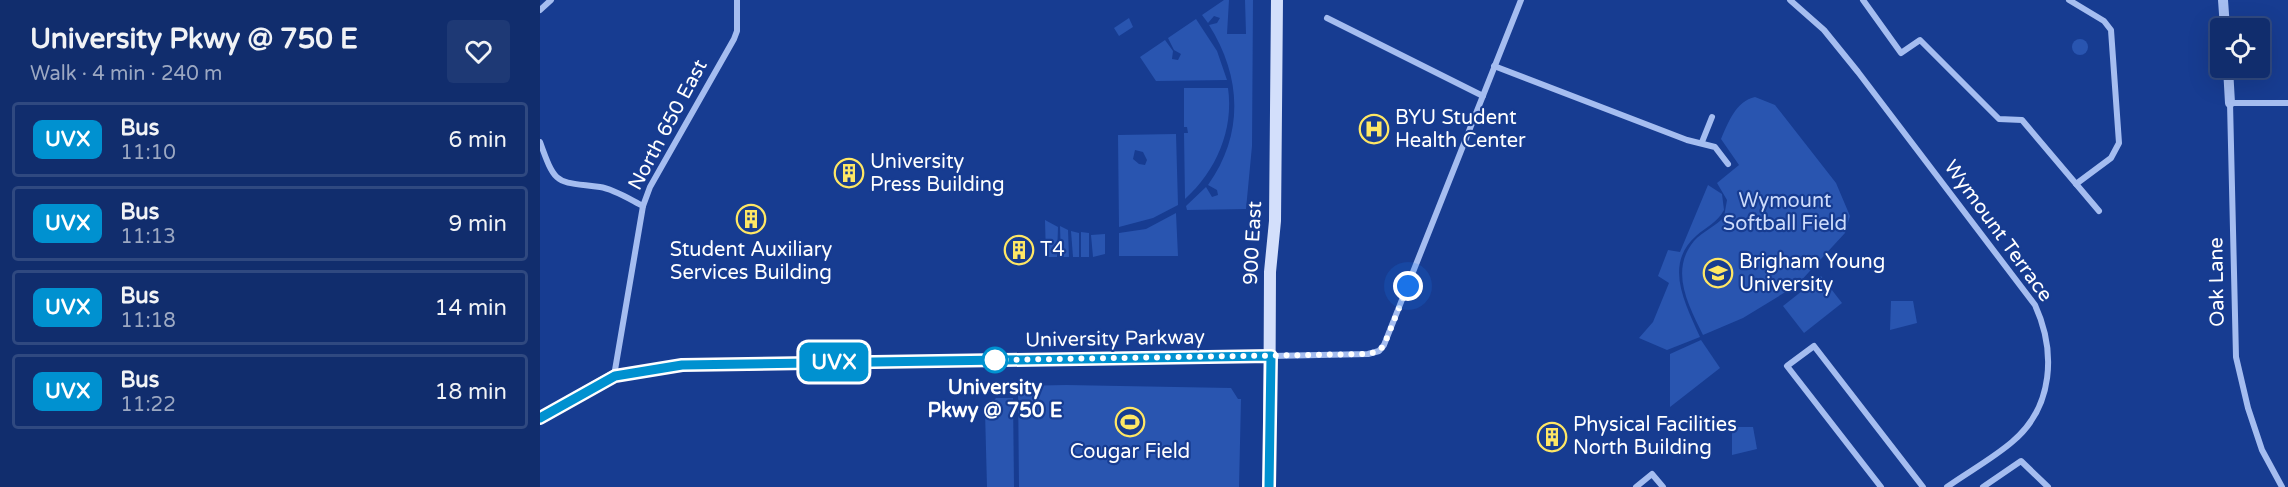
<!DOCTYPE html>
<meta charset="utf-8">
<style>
:root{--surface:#112d6d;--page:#1e3975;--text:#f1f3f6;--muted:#9ca8c2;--line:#304980}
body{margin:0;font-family:"Varela Round",sans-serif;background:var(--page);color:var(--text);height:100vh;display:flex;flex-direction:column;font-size:22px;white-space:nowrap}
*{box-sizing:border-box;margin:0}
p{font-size:20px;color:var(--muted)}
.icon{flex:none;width:33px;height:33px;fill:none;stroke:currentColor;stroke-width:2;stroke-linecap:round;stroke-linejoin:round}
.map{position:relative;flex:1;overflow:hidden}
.details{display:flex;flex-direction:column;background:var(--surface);width:540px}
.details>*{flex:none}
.badge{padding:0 12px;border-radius:9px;font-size:21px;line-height:39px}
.tools{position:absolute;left:1670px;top:18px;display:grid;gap:12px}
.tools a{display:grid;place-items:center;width:60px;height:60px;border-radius:6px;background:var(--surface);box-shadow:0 6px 24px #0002,0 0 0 2px var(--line);font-size:30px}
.you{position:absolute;width:30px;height:30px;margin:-15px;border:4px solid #fff;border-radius:50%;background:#1a73e8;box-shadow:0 0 0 9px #1a73e833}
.map>.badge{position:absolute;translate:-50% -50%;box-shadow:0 0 0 3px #fff}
.round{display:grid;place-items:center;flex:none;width:63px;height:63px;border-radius:6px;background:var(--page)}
.head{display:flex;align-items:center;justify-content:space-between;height:102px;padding:0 30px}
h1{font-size:28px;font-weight:800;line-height:45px}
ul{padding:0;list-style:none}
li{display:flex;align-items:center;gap:18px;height:75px;margin:0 12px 9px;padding:0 18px;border:3px solid var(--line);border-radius:6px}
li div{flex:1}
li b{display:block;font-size:22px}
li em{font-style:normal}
li .badge{min-width:66px;font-weight:700;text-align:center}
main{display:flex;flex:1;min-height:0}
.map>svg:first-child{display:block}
</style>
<main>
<section class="details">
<div class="head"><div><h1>University Pkwy @ 750 E</h1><p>Walk · 4 min · 240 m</p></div><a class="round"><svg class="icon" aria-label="heart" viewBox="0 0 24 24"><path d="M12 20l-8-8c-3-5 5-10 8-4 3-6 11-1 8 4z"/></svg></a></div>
<ul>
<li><span class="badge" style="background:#0091d0;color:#fff">UVX</span><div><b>Bus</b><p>11:10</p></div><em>6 min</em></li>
<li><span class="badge" style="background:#0091d0;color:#fff">UVX</span><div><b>Bus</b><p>11:13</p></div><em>9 min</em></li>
<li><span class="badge" style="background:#0091d0;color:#fff">UVX</span><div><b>Bus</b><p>11:18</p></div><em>14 min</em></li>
<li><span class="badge" style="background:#0091d0;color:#fff">UVX</span><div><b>Bus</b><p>11:22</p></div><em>18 min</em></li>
</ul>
</section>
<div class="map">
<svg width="1748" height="487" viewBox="0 0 1748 487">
<rect width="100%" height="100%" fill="#173c91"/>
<!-- green -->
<g fill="#2955b0" fill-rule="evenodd">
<path d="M 684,0 L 689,0 L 687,34 L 706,34 L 705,0 L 713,0 L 712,146 L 706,209 L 647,210 L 646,206 L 666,187 L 672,197 L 678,195 L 677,190 L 668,185 C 704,135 702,77 669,25 L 677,23 L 680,18 L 674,16 L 668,23 L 662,15 Z"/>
<path d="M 589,18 L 593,27 L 579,36 L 574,28 Z"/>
<path d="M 656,19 L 677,51 L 687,80 L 616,81 L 600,57 L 625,40 L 633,51 L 632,59 L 638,60 L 641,54 L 634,50 L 628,38 Z"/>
<circle cx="1540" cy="47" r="8"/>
<path d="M 644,88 L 688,88 C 694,130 676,171 645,199 L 644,133 L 648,133 L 647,127 L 644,127 Z"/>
<path d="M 1215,97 L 1235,105 L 1296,183 L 1310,216 L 1305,233 L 1257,285 L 1203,318 L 1163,335 C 1149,306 1129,271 1154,241 C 1163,231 1175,227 1184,217 L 1187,200 L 1177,183 L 1199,165 L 1181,139 C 1188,123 1196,101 1215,97 Z"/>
<path d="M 636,134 L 638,205 L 613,218 L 579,227 L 578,135 ZM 595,150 L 603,152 L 607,160 L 605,165 L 599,164 L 593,159 Z"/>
<path d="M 1168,185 L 1182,194 L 1184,210 C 1177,223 1166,227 1156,236 C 1123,265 1146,305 1160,337 L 1127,350 L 1099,338 L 1113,322 L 1129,283 L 1118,276 L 1128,250 L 1140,252 Z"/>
<path d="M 636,213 L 638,256 L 579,256 L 579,233 L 606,229 Z"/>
<path d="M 505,220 L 518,227 L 517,257 L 506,257 Z"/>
<path d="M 520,226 L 528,230 L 529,257 L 521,257 Z"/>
<path d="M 531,231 L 539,233 L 539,257 L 533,257 Z"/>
<path d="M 541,232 L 549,233 L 549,257 L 541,257 Z"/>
<path d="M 565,234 L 565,254 L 553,257 L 551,235 Z"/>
<path d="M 1281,276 L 1302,303 L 1264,333 L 1243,306 Z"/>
<path d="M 1351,301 L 1373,301 L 1377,323 L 1350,330 Z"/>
<path d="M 1161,340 L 1180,368 L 1130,407 L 1130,354 Z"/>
<path d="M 526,385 L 691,388 L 698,399 L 701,399 L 699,487 L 479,487 L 478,386 Z"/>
<path d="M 456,398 L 473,398 L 474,487 L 447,487 L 445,411 Z"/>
<path d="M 1192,427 L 1213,427 L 1217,449 L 1192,455 Z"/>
</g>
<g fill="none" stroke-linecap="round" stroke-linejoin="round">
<!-- minor -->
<g stroke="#a5bdf0" stroke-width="6">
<path d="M 1250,0 L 1284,30 L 1318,72 L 1495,305 C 1516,351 1514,407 1472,442 C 1452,459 1428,472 1407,487"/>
<path d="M 1323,0 L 1361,53 L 1380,40 L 1459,119 L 1482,120 L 1559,211"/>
<path d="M 1529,0 L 1564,21 L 1571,30 L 1579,143 L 1571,158 L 1536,184"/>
<path d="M 0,10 L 11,0"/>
<path d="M 787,18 L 943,96"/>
<path d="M 954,66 L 1147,140 L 1175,147 L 1188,164"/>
<path d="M 0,142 C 16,187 16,181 60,187 C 74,189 91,200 103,206"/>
<path d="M 1162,142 L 1172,117"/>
<path d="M 731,356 L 828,354 L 839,351 L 844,345 L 981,0"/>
<path d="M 74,376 L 103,206 L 110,187 L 194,39 L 197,31 L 197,0"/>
<path d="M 1096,487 L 1112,474 L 1123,487"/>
<path d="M 1341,487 L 1247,366 L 1274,346 L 1383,487"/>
<path d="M 1443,487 L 1481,461 L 1508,487"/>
<path d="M 1742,487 L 1722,450 L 1708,408 L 1696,357 L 1690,103 L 1748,103"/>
</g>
<!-- tertiary -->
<g stroke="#a5bdf0" stroke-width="10">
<path d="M 1683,0 L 1685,28"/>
<path d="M 1688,68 L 1690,103"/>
</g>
<!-- secondary -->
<g stroke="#d3dffb" stroke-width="12">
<path d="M 0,418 L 74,376 L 142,365 L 731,356"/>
<path d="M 729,487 L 730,272 L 735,221 L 737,0"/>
</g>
</g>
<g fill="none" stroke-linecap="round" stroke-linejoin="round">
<!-- line casing -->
<g stroke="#fff" stroke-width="14">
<path id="line" d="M 0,418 L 75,376 L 142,365 L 731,356 L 729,487"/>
</g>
<!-- line -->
<use href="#line" stroke="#0091d0" stroke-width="9"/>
<!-- walk -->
<path stroke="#fff" stroke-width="6" stroke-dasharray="0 10.8" d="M 455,360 L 828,354 L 839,351 L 844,345 L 868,286"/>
</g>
<!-- icons -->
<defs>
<g id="hospital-ring" transform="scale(1.5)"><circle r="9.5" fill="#173c91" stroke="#ffe764" stroke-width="1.5"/><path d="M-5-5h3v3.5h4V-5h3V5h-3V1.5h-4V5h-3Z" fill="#ffe764"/></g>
<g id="building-ring" transform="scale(1.5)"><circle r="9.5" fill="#173c91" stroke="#ffe764" stroke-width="1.5"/><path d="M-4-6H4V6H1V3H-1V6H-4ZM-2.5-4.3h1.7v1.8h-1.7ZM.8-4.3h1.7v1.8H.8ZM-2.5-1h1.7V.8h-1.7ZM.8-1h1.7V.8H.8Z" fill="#ffe764"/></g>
<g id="university-ring" transform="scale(1.5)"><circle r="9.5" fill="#173c91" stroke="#ffe764" stroke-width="1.5"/><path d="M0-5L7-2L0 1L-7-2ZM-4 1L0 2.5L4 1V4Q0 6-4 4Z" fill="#ffe764"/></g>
<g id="stadium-ring" transform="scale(1.5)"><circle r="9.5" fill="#173c91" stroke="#ffe764" stroke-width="1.5"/><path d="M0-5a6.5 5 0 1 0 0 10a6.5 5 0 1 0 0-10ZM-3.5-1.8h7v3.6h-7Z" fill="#ffe764"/></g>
</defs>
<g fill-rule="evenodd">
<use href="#hospital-ring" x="834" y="129"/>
<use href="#building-ring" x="309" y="173"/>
<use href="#building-ring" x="211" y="219"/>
<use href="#building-ring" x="479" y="250"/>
<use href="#university-ring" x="1178" y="273"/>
<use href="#stadium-ring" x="590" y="422"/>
<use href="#building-ring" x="1012" y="437"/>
</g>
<!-- markers -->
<circle fill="#fff" stroke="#0091d0" stroke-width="3" cx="455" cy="360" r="12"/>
<g text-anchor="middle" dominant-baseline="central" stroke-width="4.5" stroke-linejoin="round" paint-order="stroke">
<!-- poi labels -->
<g font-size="20" fill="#fff" stroke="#173c91" text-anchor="start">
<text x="855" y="118">BYU Student<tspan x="855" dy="23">Health Center</tspan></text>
<text x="330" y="162">University<tspan x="330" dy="23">Press Building</tspan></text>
<text x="211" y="250" text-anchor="middle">Student Auxiliary<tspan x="211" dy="23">Services Building</tspan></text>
<text x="500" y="250">T4</text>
<text x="1199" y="262">Brigham Young<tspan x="1199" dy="23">University</tspan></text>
<text x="1033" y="425">Physical Facilities<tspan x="1033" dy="23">North Building</tspan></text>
<text x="590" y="452" text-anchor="middle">Cougar Field</text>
</g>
<!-- street labels -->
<g font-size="20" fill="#fff" stroke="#173c91">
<text transform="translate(128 125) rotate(-62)">North 650 East</text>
<text transform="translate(1458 231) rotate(54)">Wymount Terrace</text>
<text transform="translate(713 243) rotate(-87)">900 East</text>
<text transform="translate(1677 282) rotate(-91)">Oak Lane</text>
<text transform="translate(575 339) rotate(-1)">University Parkway</text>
</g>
<!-- park labels -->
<g font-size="20" fill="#ccdbfb" stroke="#173c91">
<text x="1245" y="201">Wymount<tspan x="1245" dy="23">Softball Field</tspan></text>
</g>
<!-- stop labels -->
<g font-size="20" font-weight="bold" fill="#fff" stroke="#173c91">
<text x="455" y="388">University<tspan x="455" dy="23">Pkwy @ 750 E</tspan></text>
</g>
</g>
</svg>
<div class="tools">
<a><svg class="icon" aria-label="locate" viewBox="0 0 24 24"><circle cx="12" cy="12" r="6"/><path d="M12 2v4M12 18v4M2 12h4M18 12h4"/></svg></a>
</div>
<div class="you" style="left:868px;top:286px"></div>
<b class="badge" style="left:294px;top:362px;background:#0091d0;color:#fff">UVX</b>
</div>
</main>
